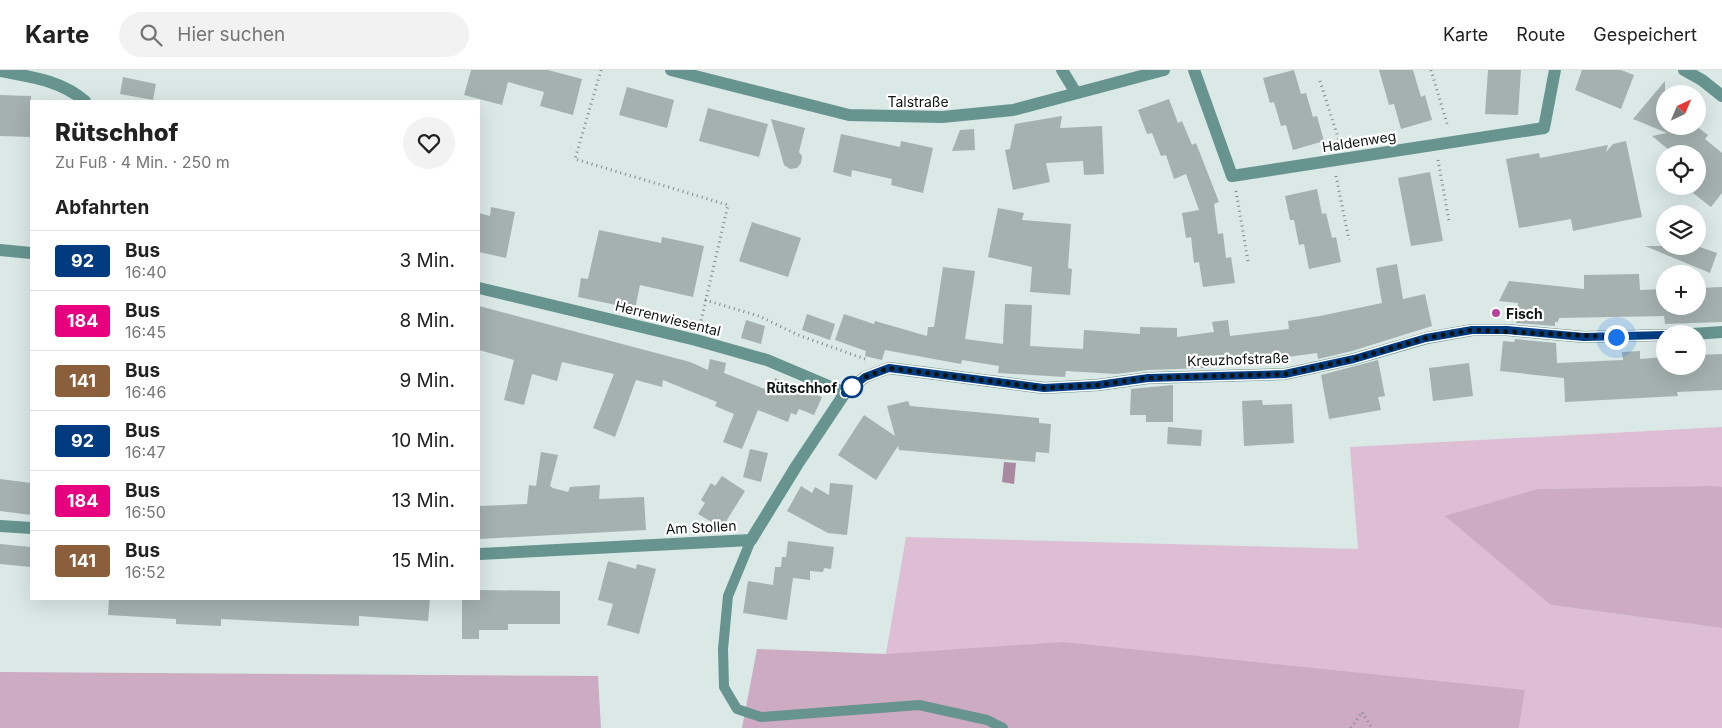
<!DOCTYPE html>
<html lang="de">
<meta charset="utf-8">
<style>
:root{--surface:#fff;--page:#f2f2f2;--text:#222;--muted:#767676;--line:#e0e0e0}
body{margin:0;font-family:Inter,sans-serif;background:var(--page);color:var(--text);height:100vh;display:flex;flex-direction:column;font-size:19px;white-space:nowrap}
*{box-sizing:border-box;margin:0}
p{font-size:16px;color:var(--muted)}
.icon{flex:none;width:28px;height:28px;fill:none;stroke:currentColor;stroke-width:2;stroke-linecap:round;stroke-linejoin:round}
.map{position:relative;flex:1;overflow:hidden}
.details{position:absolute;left:30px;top:30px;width:450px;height:500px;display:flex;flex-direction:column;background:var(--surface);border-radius:0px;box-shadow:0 5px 20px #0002}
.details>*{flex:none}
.badge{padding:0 10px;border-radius:4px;font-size:18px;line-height:32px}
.needle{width:32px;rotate:44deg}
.tools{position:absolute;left:1656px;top:15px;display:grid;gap:10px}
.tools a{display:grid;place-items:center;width:50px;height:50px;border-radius:50%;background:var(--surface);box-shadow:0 5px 20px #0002;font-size:25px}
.you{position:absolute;width:25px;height:25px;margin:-12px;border:4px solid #fff;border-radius:50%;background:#1a73e8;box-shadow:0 0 0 8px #1a73e833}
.map>.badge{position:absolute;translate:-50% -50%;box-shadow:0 0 0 2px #fff}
h2{padding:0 25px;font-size:19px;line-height:45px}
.round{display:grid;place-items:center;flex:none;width:52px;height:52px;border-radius:26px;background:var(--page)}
.head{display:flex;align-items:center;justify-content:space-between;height:85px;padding:0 25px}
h1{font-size:24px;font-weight:800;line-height:38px}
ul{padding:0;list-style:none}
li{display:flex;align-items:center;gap:15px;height:60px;padding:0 25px;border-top:1px solid var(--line)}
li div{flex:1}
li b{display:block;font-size:19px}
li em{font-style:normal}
li .badge{min-width:55px;font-weight:700;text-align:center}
header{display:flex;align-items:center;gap:30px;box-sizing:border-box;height:70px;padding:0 25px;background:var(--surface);border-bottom:1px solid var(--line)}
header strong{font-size:24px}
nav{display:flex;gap:28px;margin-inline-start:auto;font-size:18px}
.search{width:350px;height:45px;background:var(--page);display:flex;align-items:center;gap:12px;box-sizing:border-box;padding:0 18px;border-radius:28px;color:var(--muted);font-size:19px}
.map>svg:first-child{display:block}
</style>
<header>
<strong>Karte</strong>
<div class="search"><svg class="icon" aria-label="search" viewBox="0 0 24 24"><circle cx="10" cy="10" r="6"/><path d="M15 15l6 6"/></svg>Hier suchen</div>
<nav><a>Karte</a><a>Route</a><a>Gespeichert</a></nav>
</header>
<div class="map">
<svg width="1722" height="658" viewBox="0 0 1722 658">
<rect width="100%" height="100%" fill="#dae8e6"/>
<!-- green -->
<path fill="#ddbed4" d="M 1722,357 L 1722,417 L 1538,419 L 1551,535 L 1722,558 L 1722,658 L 1519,658 L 1525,620 L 886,584 L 906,467 L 1358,479 L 1350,377 Z"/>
<!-- forest -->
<g fill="#cdabc3">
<path d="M 1714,416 L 1722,417 L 1722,558 L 1551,535 L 1445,446 L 1538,419 Z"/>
<path d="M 1063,572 L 1525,620 L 1519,658 L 742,658 L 757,579 L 886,584 Z"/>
<path d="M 0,602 L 598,606 L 601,658 L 0,658 Z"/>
</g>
<!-- water -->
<path fill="#a989a0" d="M 1004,392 L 1016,393 L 1014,414 L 1002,412 Z"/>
<!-- building -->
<g fill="#a4b1af">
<path d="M 471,0 L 548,0 L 582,9 L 573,45 L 540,36 L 544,22 L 508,12 L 502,35 L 464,25 Z"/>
<path d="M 1294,0 L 1301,24 L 1306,23 L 1313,47 L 1317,46 L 1324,71 L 1293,80 L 1286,55 L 1281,56 L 1274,32 L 1270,33 L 1263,8 Z"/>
<path d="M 1379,0 L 1413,0 L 1421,27 L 1425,25 L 1432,50 L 1401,59 L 1394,34 L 1389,35 Z"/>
<path d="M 1488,0 L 1521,0 L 1518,45 L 1485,44 Z"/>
<path d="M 1582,0 L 1621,0 L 1634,5 L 1621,39 L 1575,20 Z"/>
<path d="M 123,7 L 156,14 L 153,30 L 120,24 Z"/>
<path d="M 1665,11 L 1665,56 L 1696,56 L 1708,65 L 1705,69 L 1722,83 L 1722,123 L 1711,137 L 1693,123 L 1698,118 L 1698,84 L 1674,84 L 1652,66 L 1667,63 L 1633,49 Z"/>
<path d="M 627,17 L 674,30 L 667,58 L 619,45 Z"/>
<path d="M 0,25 L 31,26 L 31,67 L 0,66 Z"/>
<path d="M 1169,29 L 1178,53 L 1182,51 L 1192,75 L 1196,73 L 1219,132 L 1214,134 L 1218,164 L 1223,163 L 1226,188 L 1231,187 L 1235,213 L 1203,217 L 1199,192 L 1194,193 L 1191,167 L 1186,168 L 1182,143 L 1199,140 L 1186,104 L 1174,109 L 1166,85 L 1161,86 L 1152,63 L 1147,64 L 1138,40 Z"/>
<path d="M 708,38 L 768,54 L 759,87 L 699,71 Z"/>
<path d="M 1062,46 L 1060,58 L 1102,56 L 1104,104 L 1084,105 L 1083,91 L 1046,93 L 1050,112 L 1013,120 L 1005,80 L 1010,79 L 1015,54 Z"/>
<path d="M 771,49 L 805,58 L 799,82 L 802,86 L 801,93 L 797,98 L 790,99 L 784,95 Z"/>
<path d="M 974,59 L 975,80 L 952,81 L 960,60 Z"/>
<path d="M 841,64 L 900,77 L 901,71 L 933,78 L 923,123 L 891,115 L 892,109 L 852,100 L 851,107 L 833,102 Z"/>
<path d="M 1626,71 L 1642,147 L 1573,161 L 1571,149 L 1519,158 L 1506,89 L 1539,83 L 1540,88 L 1608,75 L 1606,82 L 1613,74 Z"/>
<path d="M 1430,102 L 1443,171 L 1411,176 L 1398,108 Z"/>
<path d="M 1317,119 L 1322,144 L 1326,143 L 1332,168 L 1336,167 L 1341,192 L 1309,199 L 1304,174 L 1299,175 L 1294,150 L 1290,150 L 1285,126 Z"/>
<path d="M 491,137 L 515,142 L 506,188 L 479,182 L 479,143 L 490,146 Z"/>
<path d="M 998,138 L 1024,143 L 1022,150 L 1071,154 L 1068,198 L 1072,199 L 1070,225 L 1030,222 L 1032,197 L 988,187 Z"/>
<path d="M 752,152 L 801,168 L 788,207 L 739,191 Z"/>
<path d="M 599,160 L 661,173 L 662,167 L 704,176 L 693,227 L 640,215 L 635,239 L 578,227 L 581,208 L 588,209 Z"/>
<path d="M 1645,176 L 1697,176 L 1717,183 L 1710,203 Z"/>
<path d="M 1397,194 L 1403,229 L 1425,224 L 1432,256 L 1352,281 L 1318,289 L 1317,283 L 1204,298 L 1148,300 L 1116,304 L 1066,301 L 1065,307 L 998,303 L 999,296 L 962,290 L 961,294 L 885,280 L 882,290 L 865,286 L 866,281 L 835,270 L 844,244 L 874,254 L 875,251 L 927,266 L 928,257 L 934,257 L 943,197 L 975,201 L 965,269 L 1003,274 L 1005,234 L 1032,235 L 1030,276 L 1083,279 L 1084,260 L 1140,264 L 1140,257 L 1177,258 L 1177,267 L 1214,262 L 1212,252 L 1228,250 L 1230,266 L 1289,259 L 1288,251 L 1320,246 L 1382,233 L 1376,198 Z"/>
<path d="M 1639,204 L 1640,220 L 1665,219 L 1665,236 L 1698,236 L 1698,218 L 1722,217 L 1722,252 L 1665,254 L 1664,246 L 1559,248 L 1558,252 L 1555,252 L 1555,256 L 1516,253 L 1518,233 L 1499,231 L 1509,211 L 1584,219 L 1584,205 Z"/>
<path d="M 479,236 L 690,292 L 708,300 L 710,289 L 726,293 L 724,303 L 770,321 L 775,308 L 822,327 L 814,345 L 799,339 L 796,345 L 791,343 L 788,352 L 758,340 L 742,379 L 723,372 L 734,344 L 715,336 L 717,332 L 663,310 L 662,317 L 636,310 L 615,367 L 593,358 L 614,304 L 562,292 L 557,311 L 532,304 L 524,335 L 504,330 L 514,290 L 479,280 Z"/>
<path d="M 807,244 L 835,254 L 830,270 L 802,260 Z"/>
<path d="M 746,250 L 765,256 L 761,274 L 741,268 Z"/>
<path d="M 1515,269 L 1556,273 L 1557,293 L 1623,290 L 1622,282 L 1640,281 L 1640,289 L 1665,287 L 1665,296 L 1699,296 L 1698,285 L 1722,284 L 1722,320 L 1677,322 L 1678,326 L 1565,332 L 1564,308 L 1500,301 L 1503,271 L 1514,272 Z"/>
<path d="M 1378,290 L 1385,326 L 1378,327 L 1381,340 L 1329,349 L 1321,305 Z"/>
<path d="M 1469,293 L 1473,326 L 1433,331 L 1429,298 Z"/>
<path d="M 1173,315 L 1173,352 L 1146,352 L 1146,345 L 1130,345 L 1131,319 Z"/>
<path d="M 1262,330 L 1263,335 L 1292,334 L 1294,373 L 1244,376 L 1242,331 Z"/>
<path d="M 908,331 L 910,336 L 1039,348 L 1039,353 L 1051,354 L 1049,383 L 1036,382 L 1035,392 L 899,380 L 898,376 L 876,410 L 838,385 L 864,345 L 895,366 L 887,336 Z"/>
<path d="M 1168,357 L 1202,360 L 1201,376 L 1167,374 Z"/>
<path d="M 750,379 L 768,383 L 761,412 L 743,407 Z"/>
<path d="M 541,382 L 558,385 L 550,416 L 553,418 L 568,422 L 570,417 L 600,415 L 599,429 L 644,427 L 646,460 L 479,469 L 479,436 L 527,434 L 529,415 L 536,416 Z"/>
<path d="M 722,406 L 745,421 L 722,458 L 698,444 L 705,433 L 701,430 L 711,413 L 715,416 Z"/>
<path d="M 0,409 L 31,413 L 31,445 L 0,441 Z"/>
<path d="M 830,413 L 853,415 L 847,465 L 828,463 L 787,441 L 801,416 L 812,423 L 815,417 L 829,425 Z"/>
<path d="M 788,471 L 834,477 L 831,499 L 824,498 L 823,502 L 810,501 L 810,510 L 793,508 L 787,550 L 743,543 L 748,511 L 773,515 L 775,497 L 781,497 L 782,487 L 786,487 Z"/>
<path d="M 0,474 L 31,477 L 31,497 L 0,494 Z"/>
<path d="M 608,491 L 636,499 L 637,494 L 656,499 L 639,564 L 607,555 L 613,534 L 598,530 Z"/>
<path d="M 479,520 L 560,521 L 560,554 L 508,554 L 508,560 L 479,560 L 479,569 L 462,569 L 462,529 L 479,529 Z"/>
<path d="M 109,529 L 430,529 L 428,551 L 359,546 L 359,556 L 221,549 L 221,556 L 176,554 L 176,549 L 108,545 Z"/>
</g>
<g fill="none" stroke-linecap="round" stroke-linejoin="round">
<!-- path -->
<g stroke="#7f8987" stroke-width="3" stroke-dasharray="1 4" stroke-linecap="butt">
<path d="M 601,0 L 575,89 L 728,135 L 700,255"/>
<path d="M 1431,0 L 1448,57"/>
<path d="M 1320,11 L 1340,74"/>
<path d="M 1438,90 L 1449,151"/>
<path d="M 1336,106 L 1349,170"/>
<path d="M 1236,121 L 1248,191"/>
<path d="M 705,230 L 759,246 L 798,265 L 865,289"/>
<path d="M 1351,658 L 1362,642 L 1372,658"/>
</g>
<!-- lane -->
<path stroke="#67948f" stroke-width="10" d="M 751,470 L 728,526 L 723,579 L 724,617 L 737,639 L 761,647 L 919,635 L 987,650 L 1003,658"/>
<!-- street -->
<g stroke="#67948f" stroke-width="12">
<path d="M 671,0 L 849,45 L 942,47 L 1013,40 L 1164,0"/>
<path d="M 1062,0 L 1076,23"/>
<path d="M 1194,0 L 1232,106 L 1544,58 L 1555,0"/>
<path d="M 1684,0 L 1702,10 L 1722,26"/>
<path d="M 0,1 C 31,7 60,10 85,31"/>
<path d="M 0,180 L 31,183"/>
<path d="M 479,218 L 696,270 L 767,290 L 845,323"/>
<path d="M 1693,264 L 1722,262"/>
<path d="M 0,456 L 31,458"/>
<path d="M 479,484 L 751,470 L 797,395 L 845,323 L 865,307 L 889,298 L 1044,318 L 1098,315 L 1148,308 L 1285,304 L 1354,289 L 1427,268 L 1472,260 L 1507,260 L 1584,267 L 1665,265"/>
</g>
</g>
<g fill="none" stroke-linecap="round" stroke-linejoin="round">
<!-- line casing -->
<g stroke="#fff" stroke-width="11">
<path id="line" d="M 845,323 L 865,307 L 889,298 L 1044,318 L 1098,315 L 1148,308 L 1285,304 L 1354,289 L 1426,268 L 1472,260 L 1507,260 L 1584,267 L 1665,265"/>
</g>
<!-- line -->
<use href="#line" stroke="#003b80" stroke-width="8"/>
<!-- walk -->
<path stroke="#0f1413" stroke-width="5" stroke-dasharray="0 9" d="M 852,317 L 865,307 L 889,298 L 1044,318 L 1098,315 L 1148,308 L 1285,304 L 1354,289 L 1426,268 L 1472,260 L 1616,267"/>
</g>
<!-- markers -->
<circle fill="#b5439d" stroke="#fff" stroke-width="2" cx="1496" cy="243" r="5"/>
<circle fill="#fff" stroke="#003b80" stroke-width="2.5" cx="852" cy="317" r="10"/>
<g text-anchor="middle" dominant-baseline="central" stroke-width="4.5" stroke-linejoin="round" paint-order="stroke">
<!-- street labels -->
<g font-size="14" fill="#0f1413" stroke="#fff">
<text x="918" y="31">Talstraße</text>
<text transform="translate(1359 71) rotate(-9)">Haldenweg</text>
<text transform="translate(668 248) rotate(14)">Herrenwiesental</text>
<text transform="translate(1238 289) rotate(-2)">Kreuzhofstraße</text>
<text transform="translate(701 457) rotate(-3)">Am Stollen</text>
</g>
<!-- poi labels -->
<g font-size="14" font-weight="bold" fill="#0f1413" stroke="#fff" text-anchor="start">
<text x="1506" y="243">Fisch</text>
</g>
<!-- stop labels -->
<g font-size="14" font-weight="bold" fill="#0f1413" stroke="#fff" text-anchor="end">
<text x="837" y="317">Rütschhof</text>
</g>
</g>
</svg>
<div class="tools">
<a><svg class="needle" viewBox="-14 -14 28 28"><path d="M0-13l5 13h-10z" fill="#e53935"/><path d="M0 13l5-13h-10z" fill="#767676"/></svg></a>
<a><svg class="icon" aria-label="locate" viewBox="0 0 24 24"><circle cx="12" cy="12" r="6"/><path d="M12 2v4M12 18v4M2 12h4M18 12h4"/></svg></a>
<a><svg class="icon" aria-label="layers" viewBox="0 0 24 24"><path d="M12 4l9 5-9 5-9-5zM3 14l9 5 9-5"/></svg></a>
<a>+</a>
<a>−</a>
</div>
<div class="you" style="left:1616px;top:267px"></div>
<section class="details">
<div class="head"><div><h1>Rütschhof</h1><p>Zu Fuß · 4 Min. · 250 m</p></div><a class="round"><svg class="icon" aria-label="heart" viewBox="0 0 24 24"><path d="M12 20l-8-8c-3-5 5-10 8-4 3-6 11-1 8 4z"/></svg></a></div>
<h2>Abfahrten</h2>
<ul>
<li><span class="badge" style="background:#003b80;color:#fff">92</span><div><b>Bus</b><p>16:40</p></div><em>3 Min.</em></li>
<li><span class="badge" style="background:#e6007e;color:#fff">184</span><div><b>Bus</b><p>16:45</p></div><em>8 Min.</em></li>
<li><span class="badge" style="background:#8b5e3c;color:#fff">141</span><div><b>Bus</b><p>16:46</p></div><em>9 Min.</em></li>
<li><span class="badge" style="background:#003b80;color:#fff">92</span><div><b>Bus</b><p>16:47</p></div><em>10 Min.</em></li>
<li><span class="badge" style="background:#e6007e;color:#fff">184</span><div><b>Bus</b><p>16:50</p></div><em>13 Min.</em></li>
<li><span class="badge" style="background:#8b5e3c;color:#fff">141</span><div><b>Bus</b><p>16:52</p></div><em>15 Min.</em></li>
</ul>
</section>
</div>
